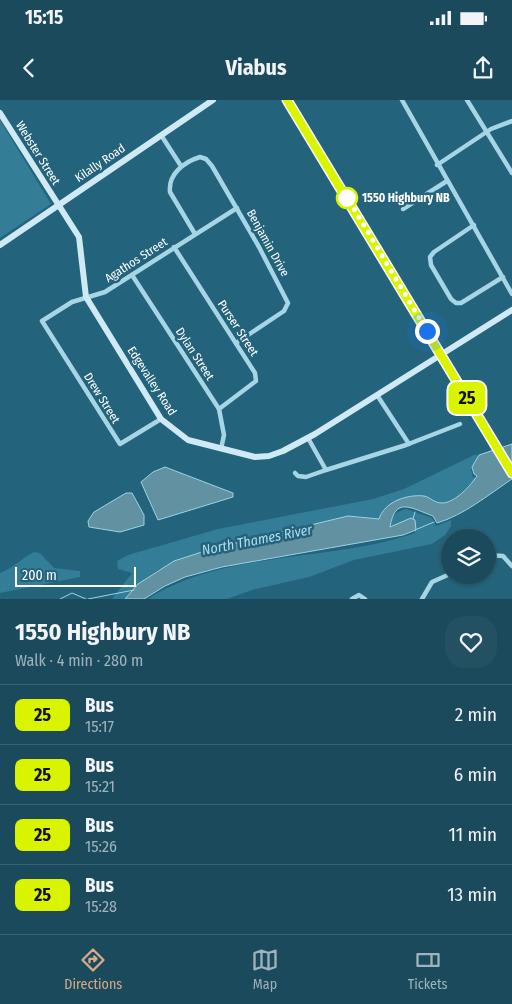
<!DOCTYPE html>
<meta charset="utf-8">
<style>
:root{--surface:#1a4a5c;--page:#235162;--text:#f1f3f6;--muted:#9fb3bb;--line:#386272;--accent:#d6ab8b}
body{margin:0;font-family:"Fira Sans Condensed",sans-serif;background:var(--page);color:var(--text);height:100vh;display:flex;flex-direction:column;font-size:19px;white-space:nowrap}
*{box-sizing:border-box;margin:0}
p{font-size:16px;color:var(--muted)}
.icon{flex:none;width:28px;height:28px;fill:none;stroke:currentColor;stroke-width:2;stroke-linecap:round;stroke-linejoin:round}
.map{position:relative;height:499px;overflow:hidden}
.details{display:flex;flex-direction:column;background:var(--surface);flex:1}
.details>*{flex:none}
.badge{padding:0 10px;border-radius:8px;font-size:18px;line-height:32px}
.fabs{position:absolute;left:441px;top:429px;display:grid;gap:10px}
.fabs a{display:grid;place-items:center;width:55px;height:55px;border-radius:50%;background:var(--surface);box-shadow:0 1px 4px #0004,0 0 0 1px var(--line);font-size:25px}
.scale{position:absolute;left:15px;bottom:12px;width:121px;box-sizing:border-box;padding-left:5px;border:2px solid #fff;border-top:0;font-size:14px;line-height:18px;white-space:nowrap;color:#fff;-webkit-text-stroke:4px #23637b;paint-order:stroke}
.you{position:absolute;width:25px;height:25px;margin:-12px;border:4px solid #fff;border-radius:50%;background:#1a73e8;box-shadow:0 0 0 8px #1a73e833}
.map>.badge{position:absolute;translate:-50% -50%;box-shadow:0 0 0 2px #fff}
.round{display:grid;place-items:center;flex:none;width:52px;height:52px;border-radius:20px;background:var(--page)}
.summary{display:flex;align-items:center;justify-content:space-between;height:85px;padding:0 15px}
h1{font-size:24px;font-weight:700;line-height:38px}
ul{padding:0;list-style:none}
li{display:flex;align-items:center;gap:15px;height:60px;padding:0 15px;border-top:1px solid var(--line)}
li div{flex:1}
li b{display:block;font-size:19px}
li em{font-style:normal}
li .badge{min-width:55px;font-weight:700;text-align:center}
.status{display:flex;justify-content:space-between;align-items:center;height:35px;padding:0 25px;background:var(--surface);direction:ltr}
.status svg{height:14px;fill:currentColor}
header{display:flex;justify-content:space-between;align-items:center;height:65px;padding:0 15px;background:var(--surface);font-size:22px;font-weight:700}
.tab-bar{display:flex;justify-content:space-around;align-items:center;height:70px;border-top:1px solid var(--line);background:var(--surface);font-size:14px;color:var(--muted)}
.tab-bar a{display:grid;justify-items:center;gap:2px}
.tab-bar .selected{color:var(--accent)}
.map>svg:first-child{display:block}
</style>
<div class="status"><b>15:15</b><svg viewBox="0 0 49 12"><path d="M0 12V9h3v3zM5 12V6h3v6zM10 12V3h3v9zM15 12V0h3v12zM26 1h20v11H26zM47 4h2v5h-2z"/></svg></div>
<header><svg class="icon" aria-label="back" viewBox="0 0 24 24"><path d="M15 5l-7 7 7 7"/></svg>Viabus<svg class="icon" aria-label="share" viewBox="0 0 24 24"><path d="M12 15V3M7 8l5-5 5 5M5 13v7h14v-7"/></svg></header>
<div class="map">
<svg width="512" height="499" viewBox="0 0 512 499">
<rect width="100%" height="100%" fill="#23637b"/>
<!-- green -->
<g fill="#337d97">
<path d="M 0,20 L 51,104 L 0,138 Z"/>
<path d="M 476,354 L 478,357 L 471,370 L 473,377 L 476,378 L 452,403 L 441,405 L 423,399 L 383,411 L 378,422 L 158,470 L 136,486 L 126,499 L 112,499 L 132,473 L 118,469 L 117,461 L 128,455 L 218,429 L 373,399 L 404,389 Z"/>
<path d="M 406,409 L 432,418 L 436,426 L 451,420 L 451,426 L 445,435 L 432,444 L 354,460 L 309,477 L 252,490 L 227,499 L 148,499 C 223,450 332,462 415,433 L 414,430 L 389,430 C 391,418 392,413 406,409 Z"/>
<path d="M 34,452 L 40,453 L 54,468 L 80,471 L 80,477 L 0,493 L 0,473 C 13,468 22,458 34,452 Z"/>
</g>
<!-- water -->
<g fill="#6291a1" stroke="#9ad4e6">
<path d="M 512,344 L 512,379 C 488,395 464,415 437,423 L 433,416 C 411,408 395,396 390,427 L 411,418 L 415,420 L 416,430 L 403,435 L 222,467 L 185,477 L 165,486 L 144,499 L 125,499 L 138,484 L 174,461 L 211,449 L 348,416 L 379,419 C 384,402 407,394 424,396 C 430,397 434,403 442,403 C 455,403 470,386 477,376 L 474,374 L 472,367 L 479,355 Z"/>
<path d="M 165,367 L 233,393 L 233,397 L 158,420 L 141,382 L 153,372 Z"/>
<path d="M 126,393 L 132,393 L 144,415 L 144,425 L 120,432 L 89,427 L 88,421 L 94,412 Z"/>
</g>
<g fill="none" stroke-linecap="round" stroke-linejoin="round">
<!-- stream -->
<g stroke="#9ad4e6" stroke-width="1">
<path d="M 413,419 L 415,412"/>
<path d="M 415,430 L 434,422"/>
<path d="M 60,499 L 72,493 L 86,499"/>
<path d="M 88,499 L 134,490"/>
</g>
<!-- street -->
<g stroke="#a6d5e5" stroke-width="4.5">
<path d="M 402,0 L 512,194"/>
<path d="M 467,0 L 512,73"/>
<path d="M 161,35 L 181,66"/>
<path d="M 437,65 L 491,29 L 512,21"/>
<path d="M 403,109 L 447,81"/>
<path d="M 474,125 L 434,152 L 430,157 L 431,165 L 451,199 L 456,203 L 461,203 L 503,177"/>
<path d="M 195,134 L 170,92 C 168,74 184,62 200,57 L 206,59 L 212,66 L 259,147 L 288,203 L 284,211 L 236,243"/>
<path d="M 174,147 L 255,273 L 256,281 L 219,309"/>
<path d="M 132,175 L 219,309 L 224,335 L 221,349"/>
<path d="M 377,295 L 409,344"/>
<path d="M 161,319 L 120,344 L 42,221 L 72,202 L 105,192 L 237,108"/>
<path d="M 308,338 L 326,370 L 406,345 L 460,324"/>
<path d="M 295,373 L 298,376 L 306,377 L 326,370"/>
<path d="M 488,455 L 503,456 L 512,466"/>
<path d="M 352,499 L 359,495 L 365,499"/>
<path d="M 422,499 L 432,482 L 450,474"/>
</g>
<!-- secondary -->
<g stroke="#cfeaf5" stroke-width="6">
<path d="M 287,0 L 512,372"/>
<path d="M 0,13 L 79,137 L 86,197 L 161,319 L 188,340 L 255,357 L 269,356 L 283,351 L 315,334 L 512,210"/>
<path d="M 0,145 L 213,0"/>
</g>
</g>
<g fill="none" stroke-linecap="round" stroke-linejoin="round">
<!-- line casing -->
<g stroke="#fff" stroke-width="11">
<path id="line" d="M 287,0 L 512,373"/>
</g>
<!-- line -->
<use href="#line" stroke="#daf400" stroke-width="8"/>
<!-- walk -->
<path stroke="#fff" stroke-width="5" stroke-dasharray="0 9" d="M 347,98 L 344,92 L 427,231"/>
</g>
<!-- markers -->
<circle fill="#fff" stroke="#daf400" stroke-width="2.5" cx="347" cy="98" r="10"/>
<g text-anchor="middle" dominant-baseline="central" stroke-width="5" stroke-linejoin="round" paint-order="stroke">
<!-- street labels -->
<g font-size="12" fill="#fff" stroke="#23637b">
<text transform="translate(38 53) rotate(58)">Webster Street</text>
<text transform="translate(100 63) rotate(-34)">Kilally Road</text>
<text transform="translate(268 143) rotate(61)">Benjamin Drive</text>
<text transform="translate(136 160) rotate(-33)">Agathos Street</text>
<text transform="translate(238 228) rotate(57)">Purser Street</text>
<text transform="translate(195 254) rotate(57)">Dylan Street</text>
<text transform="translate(152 281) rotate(57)">Edgevalley Road</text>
<text transform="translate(102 298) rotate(58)">Drew Street</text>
</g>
<!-- stop labels -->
<g font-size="12" font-weight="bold" fill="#fff" stroke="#23637b" text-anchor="start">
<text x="362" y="98">1550 Highbury NB</text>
</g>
<!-- water labels -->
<g font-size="14" font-style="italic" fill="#b1deed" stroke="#23637b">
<text transform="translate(257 440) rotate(-11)">North Thames River</text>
</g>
</g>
</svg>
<div class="fabs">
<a><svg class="icon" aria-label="layers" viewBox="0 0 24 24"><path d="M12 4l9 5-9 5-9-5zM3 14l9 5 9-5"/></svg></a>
</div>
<div class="scale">200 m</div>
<div class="you" style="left:427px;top:231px"></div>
<b class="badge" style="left:467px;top:298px;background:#daf400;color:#111">25</b>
</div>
<section class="details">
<div class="summary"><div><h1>1550 Highbury NB</h1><p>Walk · 4 min · 280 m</p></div><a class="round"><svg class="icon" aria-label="heart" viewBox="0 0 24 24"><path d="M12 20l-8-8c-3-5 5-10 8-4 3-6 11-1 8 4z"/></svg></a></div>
<ul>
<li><span class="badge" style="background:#daf400;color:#111">25</span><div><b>Bus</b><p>15:17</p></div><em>2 min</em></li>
<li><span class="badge" style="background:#daf400;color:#111">25</span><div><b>Bus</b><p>15:21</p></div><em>6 min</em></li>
<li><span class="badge" style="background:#daf400;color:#111">25</span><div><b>Bus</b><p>15:26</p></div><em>11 min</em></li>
<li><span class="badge" style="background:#daf400;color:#111">25</span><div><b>Bus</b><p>15:28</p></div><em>13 min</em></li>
</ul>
</section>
<nav class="tab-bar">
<a class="selected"><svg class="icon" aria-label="directions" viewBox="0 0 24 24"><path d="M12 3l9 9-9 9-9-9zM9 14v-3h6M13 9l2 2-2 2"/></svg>Directions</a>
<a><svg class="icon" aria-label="map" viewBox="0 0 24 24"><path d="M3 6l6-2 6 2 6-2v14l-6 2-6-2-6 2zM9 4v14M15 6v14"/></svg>Map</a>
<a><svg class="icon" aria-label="tickets" viewBox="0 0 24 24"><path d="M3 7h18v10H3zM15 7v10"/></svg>Tickets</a>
</nav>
